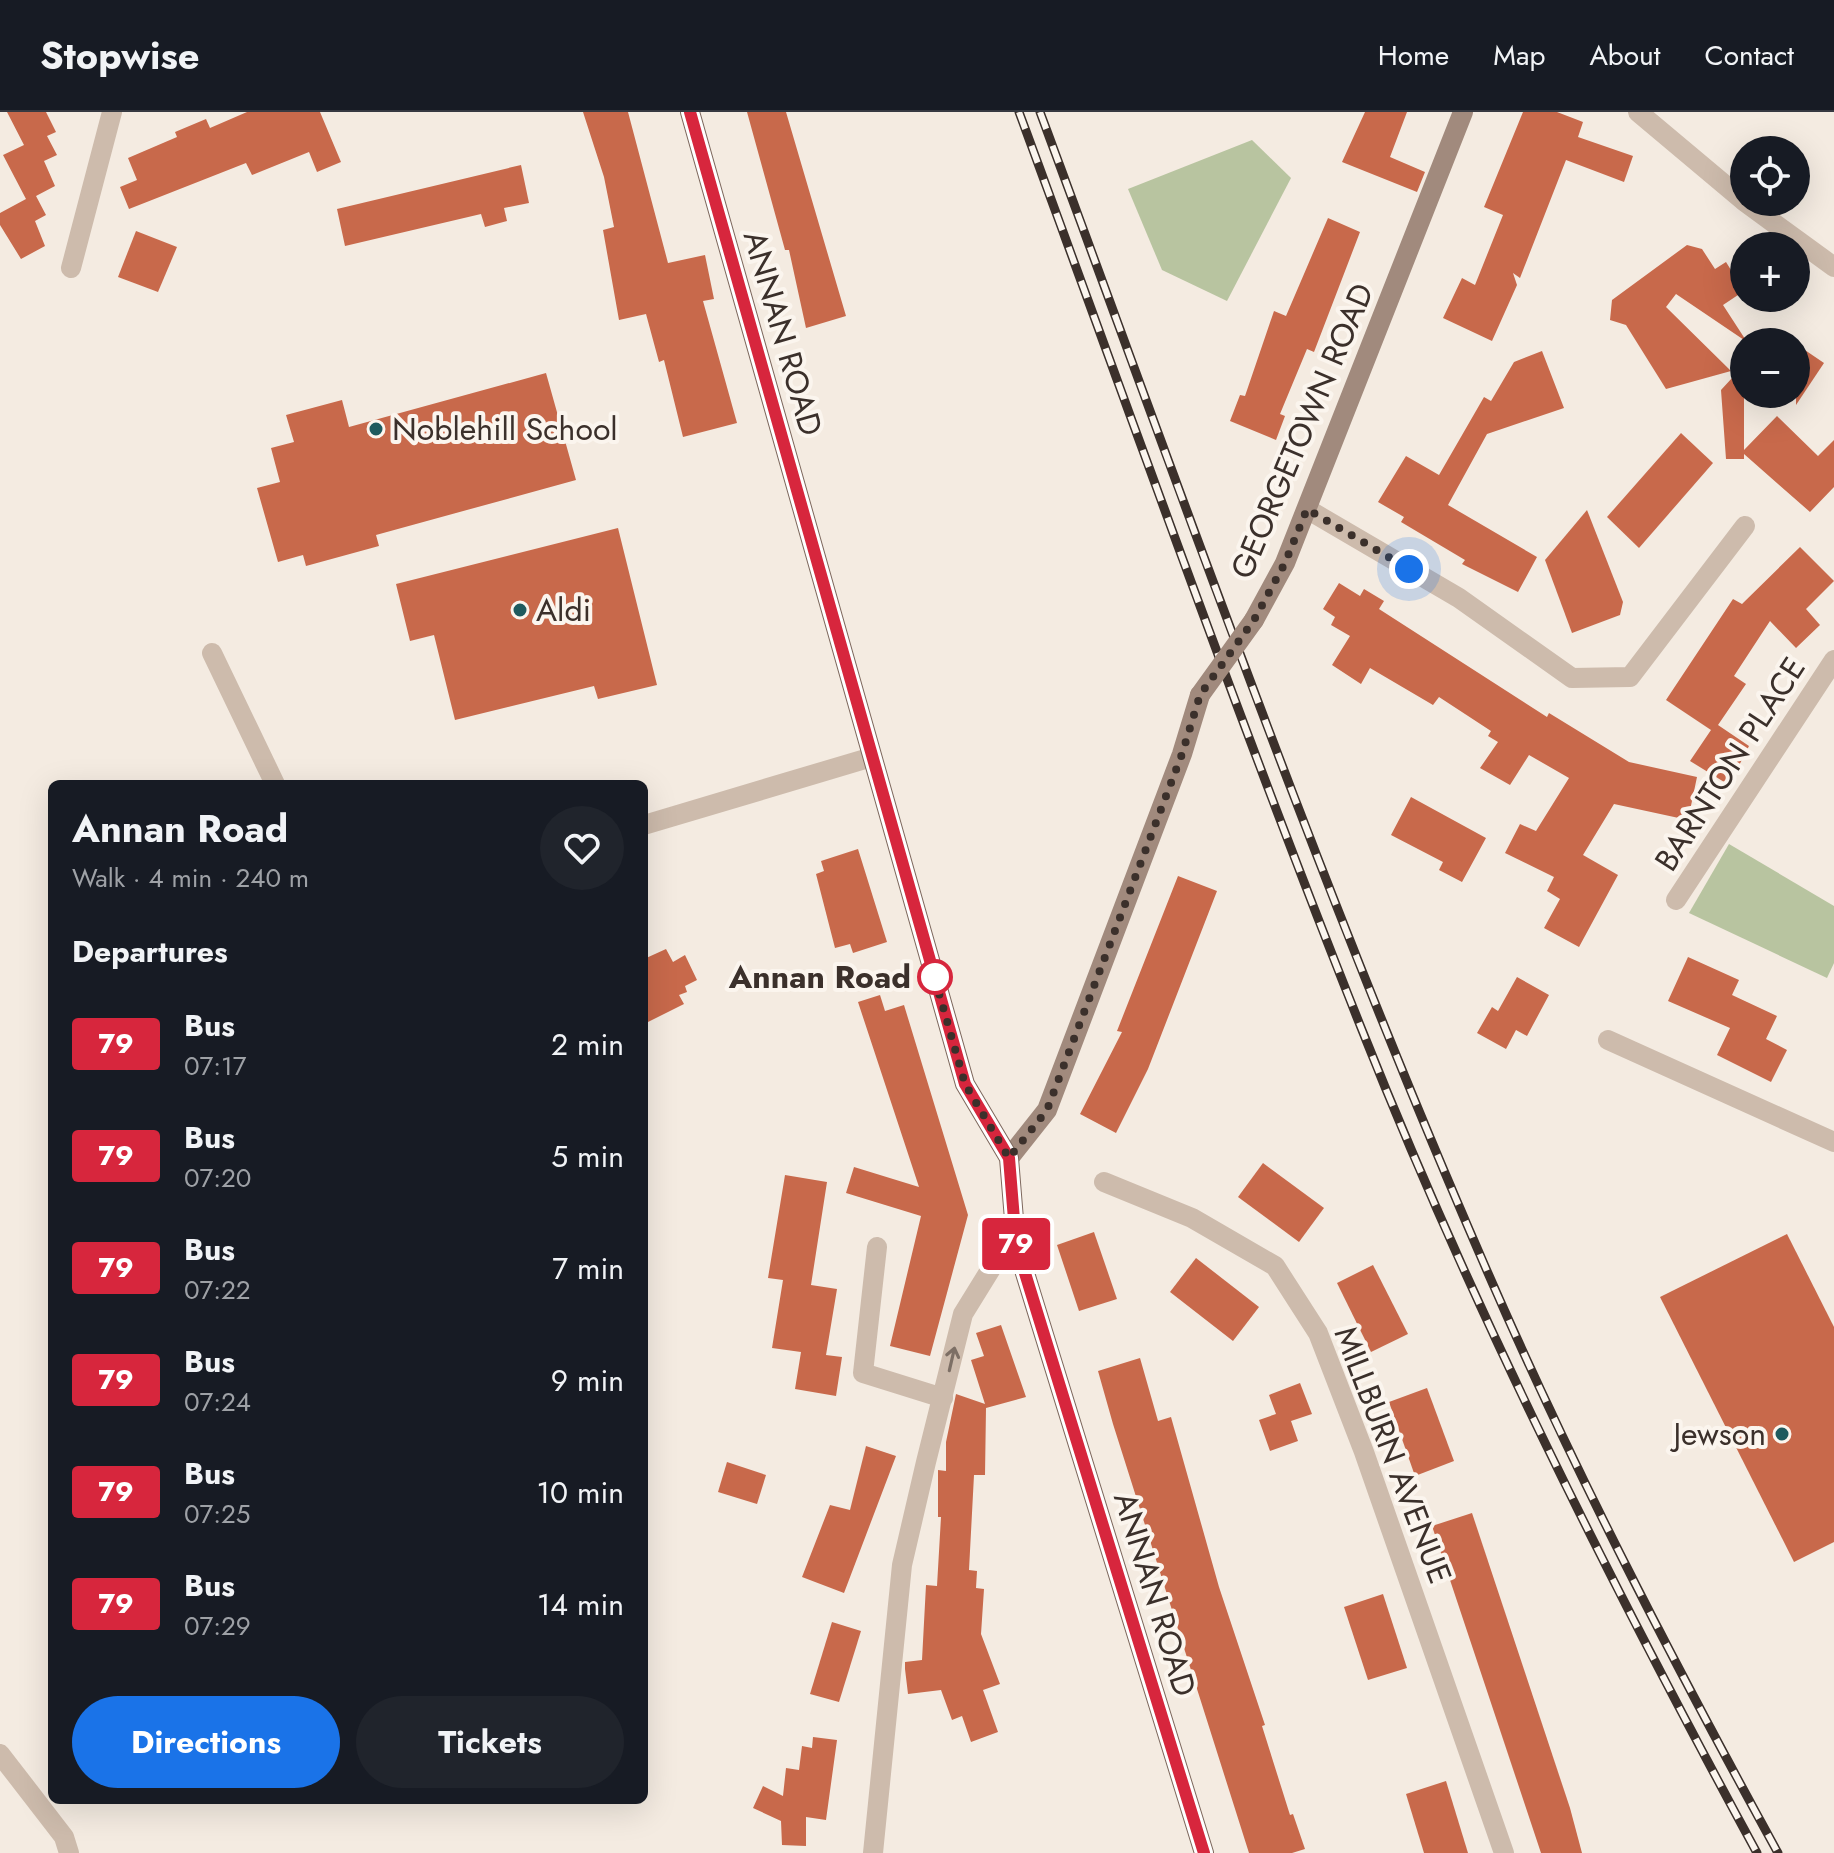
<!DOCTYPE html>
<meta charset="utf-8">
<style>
:root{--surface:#171b24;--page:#20242c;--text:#f1f3f6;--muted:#9ea1a6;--line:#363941;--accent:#1a73e8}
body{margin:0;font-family:Jost,sans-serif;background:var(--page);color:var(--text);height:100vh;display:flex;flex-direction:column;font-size:30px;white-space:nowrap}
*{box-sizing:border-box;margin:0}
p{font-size:26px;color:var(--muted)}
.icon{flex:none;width:44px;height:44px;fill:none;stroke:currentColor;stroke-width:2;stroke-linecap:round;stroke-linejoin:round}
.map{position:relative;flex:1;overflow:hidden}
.sheet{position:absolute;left:48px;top:668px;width:600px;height:1024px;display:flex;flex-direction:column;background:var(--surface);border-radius:12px;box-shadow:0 8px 32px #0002}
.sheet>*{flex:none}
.badge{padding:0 16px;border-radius:6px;font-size:28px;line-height:52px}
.buttons{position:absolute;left:1730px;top:24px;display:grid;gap:16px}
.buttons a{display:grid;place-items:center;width:80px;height:80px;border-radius:50%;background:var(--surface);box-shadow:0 8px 32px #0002;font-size:40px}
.you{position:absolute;width:40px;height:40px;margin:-20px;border:6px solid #fff;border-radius:50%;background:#1a73e8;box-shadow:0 0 0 12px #1a73e833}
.map>.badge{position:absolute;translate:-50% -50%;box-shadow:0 0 0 4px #fff}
h2{padding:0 24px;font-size:30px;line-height:72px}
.round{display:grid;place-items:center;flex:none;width:84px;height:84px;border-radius:42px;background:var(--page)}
.summary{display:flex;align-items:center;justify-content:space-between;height:136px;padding:0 24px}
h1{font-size:38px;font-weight:700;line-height:60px}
.button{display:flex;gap:16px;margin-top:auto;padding:16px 24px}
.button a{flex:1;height:92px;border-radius:48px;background:var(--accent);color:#fff;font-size:32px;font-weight:700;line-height:92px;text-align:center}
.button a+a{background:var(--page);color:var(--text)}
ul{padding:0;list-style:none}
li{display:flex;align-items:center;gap:24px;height:112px;padding:0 24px}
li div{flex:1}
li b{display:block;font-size:30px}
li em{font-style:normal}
li .badge{min-width:88px;font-weight:700;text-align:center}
header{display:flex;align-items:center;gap:48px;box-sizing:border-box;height:112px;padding:0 40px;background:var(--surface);border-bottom:2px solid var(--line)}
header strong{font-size:38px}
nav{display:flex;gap:44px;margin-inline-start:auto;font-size:28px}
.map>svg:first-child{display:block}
</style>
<header>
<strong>Stopwise</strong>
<nav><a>Home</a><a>Map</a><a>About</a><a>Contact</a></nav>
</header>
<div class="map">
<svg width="1834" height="1741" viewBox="0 0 1834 1741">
<rect width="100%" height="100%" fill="#f4ebe1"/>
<!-- green -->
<g fill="#b8c4a0">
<path d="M 1252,28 L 1291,66 L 1227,189 L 1162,158 L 1128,77 Z"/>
<path d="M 1729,732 L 1834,794 L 1834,851 L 1827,866 L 1689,801 Z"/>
</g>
<!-- building -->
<g fill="#c8694b">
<path d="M 7,0 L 46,0 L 56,20 L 47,24 L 57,43 L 44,49 L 55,74 L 36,84 L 46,103 L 35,109 L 45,134 L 21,147 L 0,113 L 0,101 L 26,87 L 3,43 L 24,33 Z"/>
<path d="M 247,0 L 320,0 L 341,50 L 317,60 L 309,40 L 252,63 L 246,51 L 129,97 L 120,75 L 137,68 L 128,46 L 177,25 L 175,20 L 206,7 L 210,16 Z"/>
<path d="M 583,0 L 628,0 L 668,151 L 705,143 L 714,187 L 703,189 L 737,311 L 683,325 L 664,248 L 659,250 L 646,202 L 619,208 L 603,118 L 614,115 L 604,65 Z"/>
<path d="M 747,0 L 786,0 L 846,204 L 806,216 L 789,138 L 785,138 Z"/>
<path d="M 1365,0 L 1407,0 L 1390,45 L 1425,60 L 1417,80 L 1342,50 Z"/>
<path d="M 1523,0 L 1557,0 L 1583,10 L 1578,25 L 1633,44 L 1624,70 L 1566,48 L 1520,166 L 1513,161 L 1517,173 L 1492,229 L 1443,206 L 1462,166 L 1475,173 L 1503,103 L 1484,95 Z"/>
<path d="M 521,53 L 529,91 L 504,96 L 507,109 L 485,115 L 481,102 L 345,134 L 337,97 Z"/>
<path d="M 1328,106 L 1360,120 L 1314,240 L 1307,237 L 1280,302 L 1285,304 L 1276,328 L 1230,309 L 1240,283 L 1245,284 L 1274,199 L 1286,204 Z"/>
<path d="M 136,119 L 177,135 L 158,180 L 118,165 Z"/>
<path d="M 1687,133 L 1702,137 L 1715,157 L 1726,150 L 1744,179 L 1723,193 L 1747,230 L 1676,182 L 1666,195 L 1731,259 L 1666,277 L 1626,213 L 1610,208 L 1612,188 Z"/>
<path d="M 1796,232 L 1824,251 L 1796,293 Z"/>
<path d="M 1542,239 L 1564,296 L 1487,322 L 1448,393 L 1537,445 L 1518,480 L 1462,452 L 1465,448 L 1401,410 L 1404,405 L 1378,390 L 1406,344 L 1439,363 L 1484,285 L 1491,289 L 1514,250 Z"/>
<path d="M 1744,253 L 1744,338 L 1777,304 L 1818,344 L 1834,328 L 1834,375 L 1810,400 L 1744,342 L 1744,347 L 1726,347 L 1721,278 Z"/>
<path d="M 546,261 L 576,368 L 376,423 L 379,434 L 306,454 L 303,443 L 278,450 L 257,376 L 280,370 L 271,336 L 294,330 L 286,303 L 342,288 L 349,315 Z"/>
<path d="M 1681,321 L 1713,351 L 1639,436 L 1607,405 Z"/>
<path d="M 1587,398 L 1623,490 L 1620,503 L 1572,521 L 1545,448 Z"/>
<path d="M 618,416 L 657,573 L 598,587 L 594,574 L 455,608 L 434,523 L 410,529 L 396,472 Z"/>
<path d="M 1800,435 L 1834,469 L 1806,497 L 1820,513 L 1796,536 L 1770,509 L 1734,564 L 1746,572 L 1718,613 L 1749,634 L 1729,673 L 1690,649 L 1711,618 L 1666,588 L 1733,487 L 1742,492 Z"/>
<path d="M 1339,471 L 1360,484 L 1364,477 L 1384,489 L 1379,497 L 1547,605 L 1549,601 L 1629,650 L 1697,665 L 1688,708 L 1614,692 L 1583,743 L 1618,763 L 1579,835 L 1544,816 L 1560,787 L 1547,779 L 1554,765 L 1505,741 L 1520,712 L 1536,719 L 1569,666 L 1529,643 L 1510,673 L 1480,656 L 1498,630 L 1488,624 L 1491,619 L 1439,585 L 1433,593 L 1370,556 L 1361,572 L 1332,553 L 1350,524 L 1331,513 L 1335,505 L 1323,497 Z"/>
<path d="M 1411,685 L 1486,726 L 1462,770 L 1439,758 L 1443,750 L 1391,723 Z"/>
<path d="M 858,737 L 887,830 L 853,841 L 850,832 L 835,836 L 816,762 L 824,759 L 821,749 Z"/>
<path d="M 1178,764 L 1217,779 L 1148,957 L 1116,1021 L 1080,1002 L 1122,920 L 1117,919 Z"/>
<path d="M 666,837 L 673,850 L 685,843 L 697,868 L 685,874 L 687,880 L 679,883 L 684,892 L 644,912 L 644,847 Z"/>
<path d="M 1688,845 L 1739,868 L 1732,883 L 1777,904 L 1766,927 L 1787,938 L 1771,970 L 1717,943 L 1730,916 L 1668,889 Z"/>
<path d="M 1517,865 L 1549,883 L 1527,924 L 1516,918 L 1506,937 L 1477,921 L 1492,895 L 1498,899 Z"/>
<path d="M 880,883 L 885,899 L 904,893 L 968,1103 L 930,1244 L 890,1234 L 921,1104 L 846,1081 L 854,1055 L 919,1075 L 858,890 Z"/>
<path d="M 1263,1051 L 1324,1096 L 1299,1130 L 1238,1085 Z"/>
<path d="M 785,1063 L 827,1070 L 811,1173 L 837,1177 L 826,1243 L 842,1245 L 836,1284 L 795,1277 L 801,1240 L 772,1236 L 783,1168 L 768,1166 Z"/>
<path d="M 1094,1120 L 1117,1187 L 1079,1199 L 1057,1133 Z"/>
<path d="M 1787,1122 L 1834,1215 L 1834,1430 L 1794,1450 L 1660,1185 Z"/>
<path d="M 1196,1146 L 1259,1195 L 1233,1229 L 1170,1180 Z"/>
<path d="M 1373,1153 L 1408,1222 L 1371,1240 L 1337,1171 Z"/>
<path d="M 1001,1213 L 1026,1285 L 986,1296 L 985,1363 L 974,1363 L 969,1458 L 977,1459 L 976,1476 L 984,1477 L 981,1522 L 1000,1572 L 983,1578 L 998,1620 L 971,1630 L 962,1604 L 952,1608 L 941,1578 L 908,1582 L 905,1557 L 905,1550 L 922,1548 L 926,1473 L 937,1474 L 941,1405 L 938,1405 L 938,1358 L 946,1359 L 946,1330 L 956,1282 L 985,1292 L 971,1248 L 984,1244 L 976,1221 Z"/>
<path d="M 1140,1246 L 1158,1309 L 1171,1305 L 1219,1475 L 1265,1613 L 1262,1614 L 1290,1703 L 1293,1702 L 1305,1737 L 1292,1741 L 1249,1741 L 1113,1312 L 1098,1259 Z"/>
<path d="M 1300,1271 L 1312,1302 L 1291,1309 L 1298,1329 L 1270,1339 L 1259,1308 L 1276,1302 L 1269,1283 Z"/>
<path d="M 1427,1276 L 1454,1349 L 1415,1364 L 1389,1290 Z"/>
<path d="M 866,1334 L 896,1344 L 844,1481 L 802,1465 L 830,1393 L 850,1398 Z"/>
<path d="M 727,1350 L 766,1363 L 757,1392 L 718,1380 Z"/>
<path d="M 1472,1401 L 1570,1696 L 1582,1741 L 1541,1741 L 1432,1414 Z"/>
<path d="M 1383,1482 L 1407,1556 L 1368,1568 L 1344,1495 Z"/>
<path d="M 832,1510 L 861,1519 L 839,1590 L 810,1582 Z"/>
<path d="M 813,1625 L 837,1628 L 826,1708 L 806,1705 L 806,1734 L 782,1733 L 781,1709 L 753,1696 L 763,1674 L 783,1684 L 786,1656 L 799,1658 L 802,1634 L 812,1636 Z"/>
<path d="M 1446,1669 L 1468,1741 L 1424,1741 L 1406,1682 Z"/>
</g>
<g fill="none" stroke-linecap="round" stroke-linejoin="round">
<!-- street -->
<g stroke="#cdbbac" stroke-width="20">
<path d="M 1638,0 L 1744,89"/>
<path d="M 1745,90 L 1834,155"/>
<path d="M 71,156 L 112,0"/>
<path d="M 1307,397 L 1459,486 L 1572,566 L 1630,565 L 1745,414"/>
<path d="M 212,541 L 275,672"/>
<path d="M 644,713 L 872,645"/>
<path d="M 1676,788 L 1834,548"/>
<path d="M 1608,928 L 1834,1030"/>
<path d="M 1104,1070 L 1192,1106 L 1275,1154 L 1318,1221 L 1364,1340 L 1504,1741"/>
<path d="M 877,1135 L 863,1261 L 943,1286"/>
<path d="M 0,1642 L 64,1725 L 69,1741"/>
<path d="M 873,1741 L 902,1453 L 926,1350 L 963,1202 L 997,1147 L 1016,1132"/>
</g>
<!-- secondary -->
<g stroke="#a18a7d" stroke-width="20">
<path d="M 1254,508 L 1285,451 L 1463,0"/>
<path d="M 1009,1046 L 1047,998 L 1182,642 L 1200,583"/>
</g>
<!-- primary -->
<path stroke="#7d675c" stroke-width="20" d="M 690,0 L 965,972 L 1009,1046 L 1016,1132 L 1204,1741"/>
<!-- rail casing -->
<g stroke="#3b302b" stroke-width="9">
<g id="rail">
<path d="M 1019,0 C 1132,306 1241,615 1362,918 C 1474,1200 1612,1474 1757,1741"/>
<path d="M 1040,0 C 1182,383 1318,770 1481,1145 C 1569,1349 1671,1546 1778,1741"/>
</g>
</g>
<!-- rail -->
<use href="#rail" stroke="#fbf5ee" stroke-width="6" stroke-dasharray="18" stroke-linecap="butt"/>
<!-- secondary-bridge -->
<path stroke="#a18a7d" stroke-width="20" d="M 1200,583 L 1254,508"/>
</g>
<!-- one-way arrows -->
<defs><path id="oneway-shaft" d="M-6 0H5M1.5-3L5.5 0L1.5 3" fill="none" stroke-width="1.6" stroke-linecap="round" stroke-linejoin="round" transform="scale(2)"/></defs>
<use stroke="#7d6f65" href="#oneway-shaft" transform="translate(952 1247) rotate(-77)"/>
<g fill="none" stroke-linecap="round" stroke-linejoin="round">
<!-- line casing -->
<g stroke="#fff" stroke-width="18">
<path id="line" d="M 690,0 L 965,972 L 1009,1046 L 1016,1132 L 1204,1741"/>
</g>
<!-- line -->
<use href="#line" stroke="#d7263d" stroke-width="12"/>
<!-- walk -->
<path stroke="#3b302b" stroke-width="8" stroke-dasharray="0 14.4" d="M 935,865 L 931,853 L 965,972 L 1009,1046 L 1047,998 L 1182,642 L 1200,583 L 1254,508 L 1285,451 L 1307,397 L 1409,457"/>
</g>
<!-- markers -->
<g fill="#1f5a5e" stroke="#fbf5ee" stroke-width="3">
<circle cx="376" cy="317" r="8"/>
<circle cx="520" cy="498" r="8"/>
<circle cx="1782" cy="1322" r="8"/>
</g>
<circle fill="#fff" stroke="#d7263d" stroke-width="4" cx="935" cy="865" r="16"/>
<g text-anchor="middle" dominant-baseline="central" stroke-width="8" stroke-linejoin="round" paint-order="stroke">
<!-- street labels -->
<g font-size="32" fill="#3b302b" stroke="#fbf5ee">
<text transform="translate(783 221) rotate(74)">ANNAN ROAD</text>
<text transform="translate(1302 319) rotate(-67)">GEORGETOWN ROAD</text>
<text transform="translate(1730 652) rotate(-57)">BARNTON PLACE</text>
<text transform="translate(1393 1343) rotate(69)">MILLBURN AVENUE</text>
<text transform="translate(1155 1482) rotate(73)">ANNAN ROAD</text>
</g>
<!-- poi labels -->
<g font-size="32" fill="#3b302b" stroke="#fbf5ee" text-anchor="start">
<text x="392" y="317">Noblehill School</text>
<text x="536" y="498">Aldi</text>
<text x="1766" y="1322" text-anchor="end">Jewson</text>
</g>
<!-- stop labels -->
<g font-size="32" font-weight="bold" fill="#3b302b" stroke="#fbf5ee" text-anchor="end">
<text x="911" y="865">Annan Road</text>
</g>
</g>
</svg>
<div class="buttons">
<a><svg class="icon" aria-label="locate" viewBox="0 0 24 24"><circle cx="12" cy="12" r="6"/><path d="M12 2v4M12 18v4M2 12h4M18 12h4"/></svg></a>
<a>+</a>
<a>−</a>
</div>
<div class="you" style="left:1409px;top:457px"></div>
<b class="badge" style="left:1016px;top:1132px;background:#d7263d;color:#fff">79</b>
<section class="sheet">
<div class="summary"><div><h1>Annan Road</h1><p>Walk · 4 min · 240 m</p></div><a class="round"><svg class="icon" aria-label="heart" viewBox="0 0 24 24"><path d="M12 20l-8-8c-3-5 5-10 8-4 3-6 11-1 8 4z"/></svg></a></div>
<h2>Departures</h2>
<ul>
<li><span class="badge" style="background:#d7263d;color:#fff">79</span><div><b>Bus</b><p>07:17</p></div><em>2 min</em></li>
<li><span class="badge" style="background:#d7263d;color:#fff">79</span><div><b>Bus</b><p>07:20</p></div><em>5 min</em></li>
<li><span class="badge" style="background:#d7263d;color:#fff">79</span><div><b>Bus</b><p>07:22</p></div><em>7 min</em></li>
<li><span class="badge" style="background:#d7263d;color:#fff">79</span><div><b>Bus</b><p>07:24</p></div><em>9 min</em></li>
<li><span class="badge" style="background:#d7263d;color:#fff">79</span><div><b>Bus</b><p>07:25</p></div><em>10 min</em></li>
<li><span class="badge" style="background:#d7263d;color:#fff">79</span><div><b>Bus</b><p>07:29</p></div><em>14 min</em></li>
</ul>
<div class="button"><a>Directions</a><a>Tickets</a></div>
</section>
</div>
